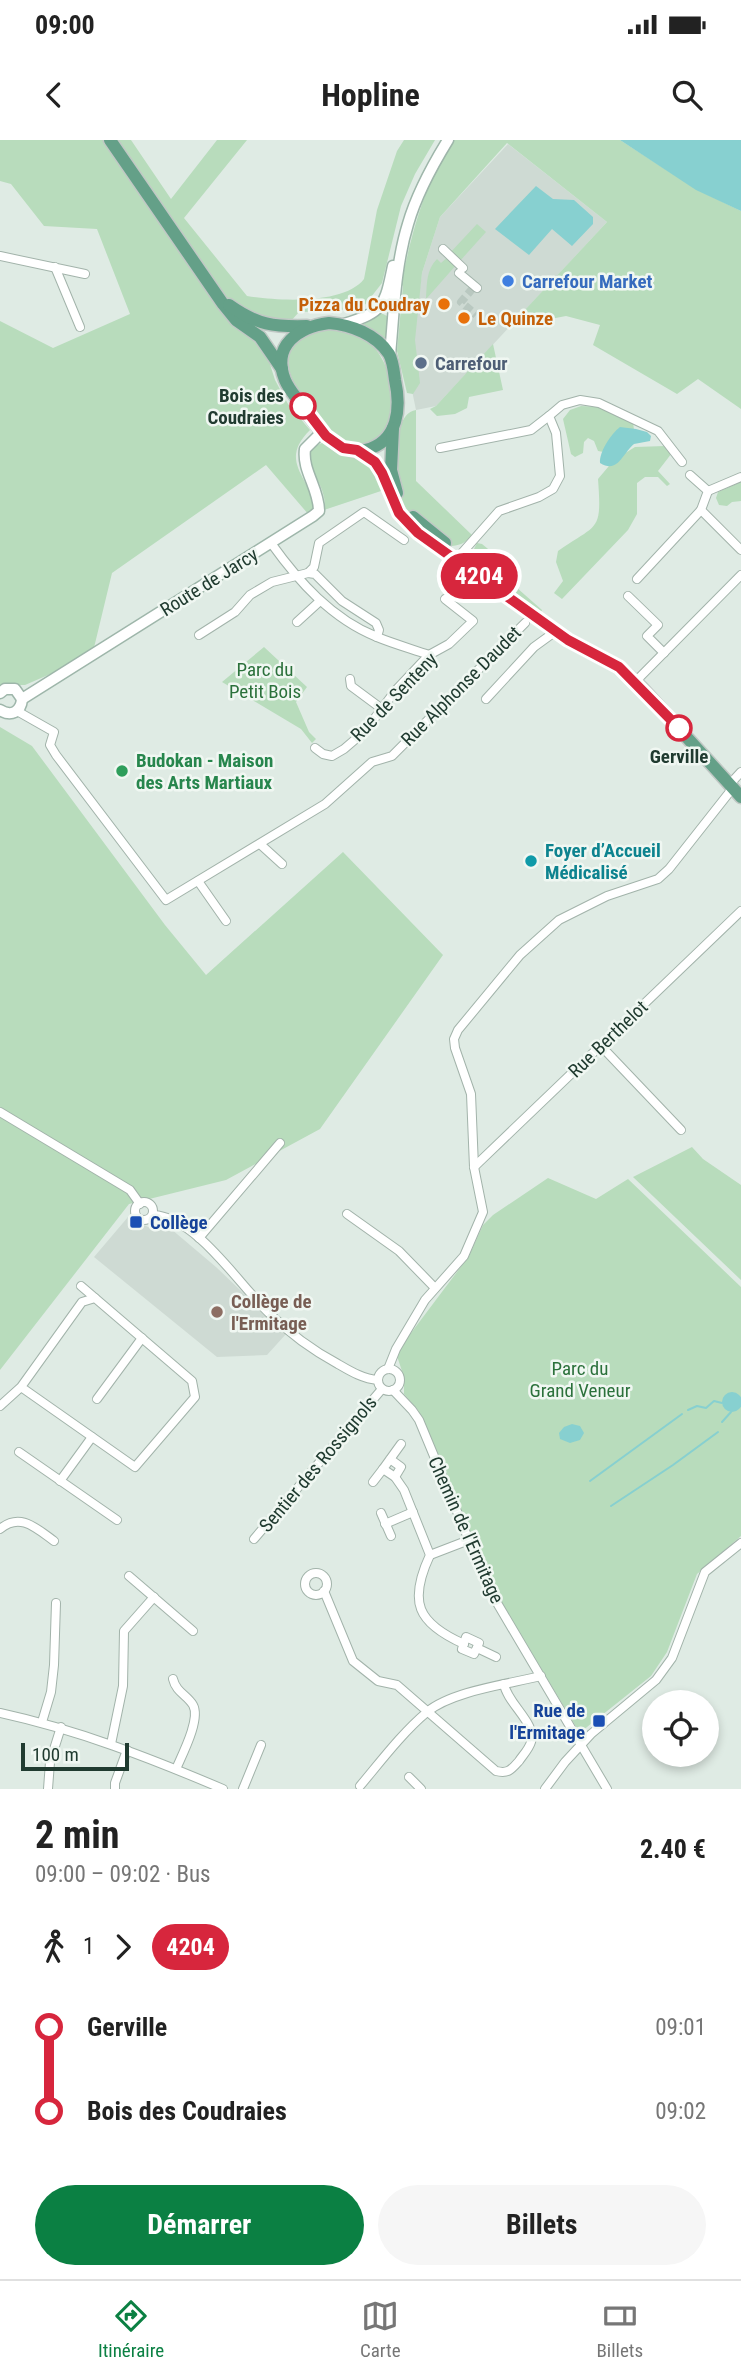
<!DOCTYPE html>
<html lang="fr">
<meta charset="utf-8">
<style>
:root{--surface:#fff;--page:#f6f6f6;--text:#222;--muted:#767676;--line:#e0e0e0;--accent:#0b8043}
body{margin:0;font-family:"Roboto Condensed",sans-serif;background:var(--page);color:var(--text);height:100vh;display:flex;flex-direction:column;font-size:26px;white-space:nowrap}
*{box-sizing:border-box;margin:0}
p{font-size:23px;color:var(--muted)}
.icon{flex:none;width:38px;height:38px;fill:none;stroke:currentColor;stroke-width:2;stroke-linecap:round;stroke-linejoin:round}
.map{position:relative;height:1649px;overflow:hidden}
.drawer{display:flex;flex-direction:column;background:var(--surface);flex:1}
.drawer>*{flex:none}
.badge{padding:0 14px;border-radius:23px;font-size:24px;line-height:46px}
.controls{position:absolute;left:642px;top:1550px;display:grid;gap:14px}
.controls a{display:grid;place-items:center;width:77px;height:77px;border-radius:50%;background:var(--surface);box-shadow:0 4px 10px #0003;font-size:35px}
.scale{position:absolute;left:21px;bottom:18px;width:108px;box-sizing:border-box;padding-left:7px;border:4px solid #203b30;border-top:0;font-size:19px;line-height:24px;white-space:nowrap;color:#203b30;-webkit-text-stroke:5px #f0f7f2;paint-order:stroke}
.map>.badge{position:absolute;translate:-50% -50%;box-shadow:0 0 0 4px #fff}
.legs{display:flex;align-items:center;gap:10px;height:77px;padding:0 35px;font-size:23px}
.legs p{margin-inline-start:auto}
.head{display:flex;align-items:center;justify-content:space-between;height:119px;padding:0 35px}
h1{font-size:38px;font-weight:700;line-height:52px}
.button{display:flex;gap:14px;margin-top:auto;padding:14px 35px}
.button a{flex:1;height:80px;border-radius:42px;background:var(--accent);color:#fff;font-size:28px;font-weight:700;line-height:80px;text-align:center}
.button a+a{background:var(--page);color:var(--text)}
ul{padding:0 35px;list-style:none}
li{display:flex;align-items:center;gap:24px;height:84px;font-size:26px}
li i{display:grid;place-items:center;width:10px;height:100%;margin:0 9px;background:currentColor}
li i::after{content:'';width:18px;height:18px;margin:-9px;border:5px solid;border-radius:50%;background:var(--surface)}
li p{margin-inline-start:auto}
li:first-child i{background:linear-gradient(#0000 50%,currentColor 0)}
li:last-child i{background:linear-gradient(currentColor 50%,#0000 0)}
.status{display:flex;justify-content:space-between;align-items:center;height:49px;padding:0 35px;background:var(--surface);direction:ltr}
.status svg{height:19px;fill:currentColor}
header{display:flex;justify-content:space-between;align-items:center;height:91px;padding:0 35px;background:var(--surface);font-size:32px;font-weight:700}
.menu{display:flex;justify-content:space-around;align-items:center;height:98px;border-top:2px solid var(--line);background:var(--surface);font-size:19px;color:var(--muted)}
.menu a{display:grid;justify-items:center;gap:4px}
.menu .current{color:var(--accent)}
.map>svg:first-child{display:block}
</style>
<div class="status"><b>09:00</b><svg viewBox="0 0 49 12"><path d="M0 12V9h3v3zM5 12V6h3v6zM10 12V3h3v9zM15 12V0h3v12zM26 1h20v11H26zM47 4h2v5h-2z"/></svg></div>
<header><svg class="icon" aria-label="back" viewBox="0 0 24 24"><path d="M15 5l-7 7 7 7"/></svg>Hopline<svg class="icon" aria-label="search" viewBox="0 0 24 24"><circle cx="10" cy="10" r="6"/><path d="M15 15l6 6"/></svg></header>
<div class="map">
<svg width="741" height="1649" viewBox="0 0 741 1649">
<rect width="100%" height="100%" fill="#dfebe4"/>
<!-- built -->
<g fill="#cedad3">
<path d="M 508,4 L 607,82 L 436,266 L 416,270 L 409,236 L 413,199 L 422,133 L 440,77 Z"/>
<path d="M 128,1077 L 152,1089 L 155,1085 L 164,1083 L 216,1127 L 286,1194 L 267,1215 L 217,1217 L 94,1117 Z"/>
</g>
<!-- green -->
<g fill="#b8dcbc">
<path d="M 0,0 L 104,0 L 186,120 L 268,218 L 275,240 L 288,264 L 310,290 C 278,322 310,335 314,369 L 309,375 L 266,325 L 112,433 L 92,516 L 25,545 L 0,545 L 0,181 L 53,208 L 130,174 L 97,89 L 44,86 L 11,44 L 0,41 Z"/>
<path d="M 116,0 L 131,0 L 171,59 L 217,0 L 247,0 L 184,78 L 247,156 C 277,161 344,165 364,139 L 377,70 L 397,11 L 404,0 L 435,0 L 415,34 L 401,66 L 382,143 L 364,166 L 334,171 L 299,172 L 290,182 L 273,184 L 225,158 Z"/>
<path d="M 454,0 L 620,0 L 696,49 L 741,71 L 741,269 L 698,239 L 677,254 L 593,205 L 600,185 L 566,176 L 509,187 L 607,82 L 507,3 L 440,77 L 422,133 L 415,200 L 420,243 L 413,254 L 407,253 L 397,211 L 403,146 L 401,144 C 412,93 424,43 454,0 Z"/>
<path d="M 477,84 L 486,92 L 459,122 L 449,114 Z"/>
<path d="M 449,116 L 457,124 L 427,158 L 426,158 C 427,144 426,130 437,119 L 441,123 Z"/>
<path d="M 381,173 L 391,178 L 388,200 L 385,201 L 362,185 Z"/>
<path d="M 324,188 C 332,189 342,189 350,191 C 385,202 399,249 390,282 C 389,287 384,291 381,295 C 356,323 327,289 312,270 C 298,251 278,226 295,203 C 301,195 315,192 324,188 Z"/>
<path d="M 493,204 L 503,250 L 469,257 L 467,268 L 455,274 L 437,276 L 430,269 L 436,266 Z"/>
<path d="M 581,266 L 599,267 L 633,282 L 634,290 L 609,313 L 598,311 L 594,301 L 588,298 L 584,302 L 583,313 L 575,317 L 571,314 L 563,279 L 570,270 Z"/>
<path d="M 416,270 L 416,341 L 472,395 C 466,402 462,405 452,406 C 437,395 416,384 406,368 C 402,363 398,355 397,348 C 395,330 392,273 416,270 Z"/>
<path d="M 324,302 C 340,316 363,314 371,323 C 377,330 381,341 384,350 L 324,370 C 329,348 306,330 309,309 Z"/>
<path d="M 665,306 L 675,309 L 658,331 L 670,344 L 667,346 L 658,337 L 645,337 L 637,343 L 637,374 L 628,390 L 562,459 L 554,453 L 563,441 L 556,422 L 558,411 C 598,383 602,393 598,339 L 614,320 L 635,307 Z"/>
<path d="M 741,342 L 741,361 L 732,362 L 727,366 L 719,365 L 716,358 L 718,352 Z"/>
<path d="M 477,403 L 482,404 L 493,413 L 491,425 L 542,470 L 540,474 L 507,451 L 475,422 L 473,411 Z"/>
<path d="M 264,507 L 307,547 L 296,562 L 309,592 L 316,599 L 312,603 L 301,589 L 222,542 Z"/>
<path d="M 0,587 L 32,606 L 165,785 L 206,835 L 343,712 L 443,815 L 320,989 L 226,1040 L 129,1064 L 0,1230 Z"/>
<path d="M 692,1007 L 703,1019 L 741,1045 L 741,1140 L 633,1037 Z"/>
<path d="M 548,1038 L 596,1059 L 628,1039 L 741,1147 L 741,1396 L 697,1434 L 667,1512 L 651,1536 L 582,1591 L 578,1590 L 498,1457 L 418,1270 L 404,1254 L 404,1237 L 397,1216 L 408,1197 L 469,1116 L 483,1085 L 493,1075 Z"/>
</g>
<!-- water -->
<g fill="#87d0d0">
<path d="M 620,0 L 741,0 L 741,71 L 696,50 Z"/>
<path d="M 536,46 L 553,59 L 574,60 L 593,77 L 593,84 L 572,106 L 552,89 L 529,115 L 495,89 Z"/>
<path d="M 620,287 L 636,289 L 647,292 L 651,296 L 650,301 L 634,304 C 622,314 618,334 600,323 C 599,312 611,294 620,287 Z"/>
<circle cx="732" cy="1262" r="10"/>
<path d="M 572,1284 L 580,1286 L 584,1293 L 580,1300 L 570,1303 L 560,1299 L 559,1293 L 564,1287 Z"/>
</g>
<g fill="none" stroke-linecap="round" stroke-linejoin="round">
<!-- stream -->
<g stroke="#87d0d0" stroke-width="2">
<path d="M 688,1270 L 697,1266 L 706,1268 L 714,1261 L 722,1263"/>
<path d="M 722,1282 L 731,1272"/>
<path d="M 590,1341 L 682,1274"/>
<path d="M 611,1366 L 673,1325 L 718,1292"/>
</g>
<!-- street-tunnel -->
<path stroke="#b9c8c0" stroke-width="8" stroke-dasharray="8 4" stroke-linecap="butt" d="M 473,148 L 461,162 L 476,175"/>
<!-- street casing -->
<g stroke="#a2b3aa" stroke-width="10">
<g id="street">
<path d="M 443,109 L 463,128"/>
<path d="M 0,116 L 85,134"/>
<path d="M 55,127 L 80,187"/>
<path d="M 459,133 L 477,148"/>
<path d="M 440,308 L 531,290 L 549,276"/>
<path d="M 690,335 L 708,351 L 701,370 L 741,410"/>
<path d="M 708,351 L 741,337"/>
<path d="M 271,403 C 299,442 332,479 377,497 C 394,504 412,509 429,515"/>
<path d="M 461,414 L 499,371 L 539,357 L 553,349 L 560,336 L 556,293 L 549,276 L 562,265 L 580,260 L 599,263 L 658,291 L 682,322"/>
<path d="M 308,433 L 315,434 L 342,461 L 376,483 L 379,490 L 377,497"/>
<path d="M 637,439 L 701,370"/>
<path d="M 628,456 L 658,485 L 647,496 L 664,513"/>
<path d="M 297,482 L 320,461"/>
<path d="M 199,495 L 235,472 L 250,455 L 272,442 L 308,433 L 314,427 L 319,403 L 364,372 L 404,400"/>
<path d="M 350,539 L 351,546 L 382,569"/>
<path d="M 635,542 L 741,435"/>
<path d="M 486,559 L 534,507 L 556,491"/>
<path d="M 17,571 L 54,592 L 50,605 L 56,615 L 166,760 L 325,664 L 372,622 L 392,616 L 525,483"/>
<path d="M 315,608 L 323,614 L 332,616 L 344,609 L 365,591 L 396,550 L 429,515 L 449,504 L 473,481 L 445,459"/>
<path d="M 729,645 L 741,632"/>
<path d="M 260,704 L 282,724"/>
<path d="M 198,741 L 226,781"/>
<path d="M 601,906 L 681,990"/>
<path d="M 0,972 L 130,1050 L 140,1064"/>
<path d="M 474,1027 L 741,771"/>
<circle cx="144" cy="1071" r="9"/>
<path d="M 347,1074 L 399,1111 L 435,1148"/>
<path d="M 153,1075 C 197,1077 239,1145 269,1173 C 289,1193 314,1211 338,1224 C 350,1231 363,1239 378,1240"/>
<path d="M 199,1098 L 280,1003"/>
<path d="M 81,1146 L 95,1158"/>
<path d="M 388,1229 L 396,1209 L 425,1160 L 464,1116 L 483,1072 L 474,1027 L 471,954 L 455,908 L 454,899 L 458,890 L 520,815 L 559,780 L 607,756 L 658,739 L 669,729 L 732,649"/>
<circle cx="389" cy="1240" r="11"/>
<path d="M 393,1250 L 412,1270 L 419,1280 L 490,1451 L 607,1649"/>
<path d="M 97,1259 L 142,1198"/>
<path d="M 0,1266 L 21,1247 L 82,1162 L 95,1158 L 192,1241 L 195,1257 L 135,1327 L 21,1247"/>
<path d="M 19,1312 L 117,1380"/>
<path d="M 390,1319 L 401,1327 L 395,1337 L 383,1329 L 401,1304"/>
<path d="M 395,1337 L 404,1350 L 430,1415 C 408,1462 417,1483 464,1504"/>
<path d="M 60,1341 L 92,1297"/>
<path d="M 373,1342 L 383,1329"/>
<path d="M 381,1373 L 391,1396"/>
<path d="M 385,1384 L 413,1372"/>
<path d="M 0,1389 C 20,1372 36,1388 54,1401"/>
<path d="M 254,1399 L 382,1249"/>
<path d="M 430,1415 L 469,1400"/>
<circle cx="316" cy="1444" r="11"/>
<path d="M 129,1436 L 193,1491"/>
<path d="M 324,1451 L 353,1521 L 378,1541 L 397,1545 L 496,1631 C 508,1634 511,1630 519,1621 C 523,1615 529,1609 531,1602 C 538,1585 507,1563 504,1544"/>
<path d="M 466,1497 L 479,1503 L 474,1514 L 462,1509 Z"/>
<path d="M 477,1508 L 496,1517"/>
<path d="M 173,1539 C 176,1552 187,1555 193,1565 C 201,1579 182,1615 176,1629"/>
<path d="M 0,1573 C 78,1590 150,1618 223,1649"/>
<path d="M 42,1582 L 51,1552 L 54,1525 L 56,1463"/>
<path d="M 111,1604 L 123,1546 L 124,1491 L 154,1457"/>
<path d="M 409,1637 L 421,1649"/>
<path d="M 360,1646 C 381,1621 402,1593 427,1572 C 452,1551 509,1544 541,1536"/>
<path d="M 48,1649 L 50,1622 L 61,1587"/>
<path d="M 115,1649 L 115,1643 L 127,1610"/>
<path d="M 243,1649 L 261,1605"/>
<path d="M 545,1649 L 565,1622 L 591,1594 L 656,1540 L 672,1518 L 705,1432 L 741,1403"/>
</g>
</g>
<!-- secondary casing -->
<g stroke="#9eb6aa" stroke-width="13">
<g id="secondary">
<path d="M 344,184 C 384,172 385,165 393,126"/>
<path d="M 390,215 C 394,172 395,126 408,84 C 416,56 432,26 448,0"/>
<path d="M 0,553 L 5,549 L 15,549 L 22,559 C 21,572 11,577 0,570"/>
<path d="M 22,559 L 313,376 L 319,371 C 319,348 302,331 305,309 L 322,292"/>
</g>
</g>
<!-- primary casing -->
<g stroke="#c1c8c5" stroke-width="15">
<g id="primary">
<path d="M 110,0 L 223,164 L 236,180 L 260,197 L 282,229"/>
<path d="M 229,165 C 257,185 274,187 307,186"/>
<path d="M 329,183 C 351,185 376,194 389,214 C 393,221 394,232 395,240 C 401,267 399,302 365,310 C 336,316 318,287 303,267 C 297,258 289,250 285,240 C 271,205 299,187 329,183 Z"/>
<path d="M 393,288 L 391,330 L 397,353"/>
<path d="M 357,311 L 375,322 L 382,333 L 399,373 L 418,393 L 568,500 L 619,527 L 642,548 L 741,657"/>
<path d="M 413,377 L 445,403"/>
</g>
</g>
<!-- street -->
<use href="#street" stroke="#fff" stroke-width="8"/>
<!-- secondary -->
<use href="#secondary" stroke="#fff" stroke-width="10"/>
<!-- primary -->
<use href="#primary" stroke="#64a088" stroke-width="12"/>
</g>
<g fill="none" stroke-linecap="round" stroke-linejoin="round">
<!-- line-1 casing -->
<g stroke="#fff" stroke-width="16">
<path id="line-1" d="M 303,266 L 326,296 L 343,308 L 357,310 L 375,322 L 382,333 L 399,373 L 418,393 L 568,500 L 619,527 L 679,588"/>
</g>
<!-- line-1 -->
<use href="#line-1" stroke="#d7263d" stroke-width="10"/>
</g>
<!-- markers -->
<circle fill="#3f7fe0" stroke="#f0f7f2" stroke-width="2.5" cx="508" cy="141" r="7"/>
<g fill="#e8710a" stroke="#f0f7f2" stroke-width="2.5">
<circle cx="444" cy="164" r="7"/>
<circle cx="464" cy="178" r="7"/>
</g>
<circle fill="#5c6f8a" stroke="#f0f7f2" stroke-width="2.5" cx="421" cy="223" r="7"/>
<g fill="#fff" stroke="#d7263d" stroke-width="3.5">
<circle cx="303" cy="266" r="12"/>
<circle cx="679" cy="588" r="12"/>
</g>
<circle fill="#2e9e5b" stroke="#f0f7f2" stroke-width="2.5" cx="122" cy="631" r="7"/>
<circle fill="#0f9aa8" stroke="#f0f7f2" stroke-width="2.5" cx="531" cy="721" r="7"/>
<g fill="#1a4fb4" stroke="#f0f7f2" stroke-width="2.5">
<rect x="129" y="1075" width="14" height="14" rx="3.5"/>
<rect x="592" y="1574" width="14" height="14" rx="3.5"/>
</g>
<circle fill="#8d6e63" stroke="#f0f7f2" stroke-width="2.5" cx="217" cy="1172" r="7"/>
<g text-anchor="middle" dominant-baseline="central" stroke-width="5" stroke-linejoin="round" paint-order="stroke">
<!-- shop labels -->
<g font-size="19" font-weight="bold" fill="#366cbe" stroke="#f0f7f2" text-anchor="start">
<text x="522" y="141">Carrefour Market</text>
</g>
<!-- food labels -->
<g font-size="19" font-weight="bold" fill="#c56008" stroke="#f0f7f2" text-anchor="end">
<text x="430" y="164">Pizza du Coudray</text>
<text x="478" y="178" text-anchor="start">Le Quinze</text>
</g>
<!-- service labels -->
<g font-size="19" font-weight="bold" fill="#4e5e75" stroke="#f0f7f2" text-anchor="start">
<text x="435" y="223">Carrefour</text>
</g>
<!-- stop labels -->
<g font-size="19" font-weight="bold" fill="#203b30" stroke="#f0f7f2" text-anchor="end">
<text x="284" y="255">Bois des<tspan x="284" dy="22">Coudraies</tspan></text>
<text x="679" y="616" text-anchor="middle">Gerville</text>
</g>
<!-- street labels -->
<g font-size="19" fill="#203b30" stroke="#f0f7f2">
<text transform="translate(209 442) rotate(-32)">Route de Jarcy</text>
<text transform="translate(461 546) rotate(-45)">Rue Alphonse Daudet</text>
<text transform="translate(394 557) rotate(-46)">Rue de Senteny</text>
<text transform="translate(608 899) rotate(-44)">Rue Berthelot</text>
<text transform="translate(318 1324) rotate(-50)">Sentier des Rossignols</text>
<text transform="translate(466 1390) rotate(66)">Chemin de l'Ermitage</text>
</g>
<!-- park labels -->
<g font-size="19" fill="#2b713b" stroke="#f0f7f2">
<text x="265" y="529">Parc du<tspan x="265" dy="22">Petit Bois</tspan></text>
<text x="580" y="1228">Parc du<tspan x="580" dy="22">Grand Veneur</tspan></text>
</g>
<!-- leisure labels -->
<g font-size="19" font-weight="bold" fill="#27864d" stroke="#f0f7f2" text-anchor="start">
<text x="136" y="620">Budokan - Maison<tspan x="136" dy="22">des Arts Martiaux</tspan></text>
</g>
<!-- culture labels -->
<g font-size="19" font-weight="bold" fill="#0d838f" stroke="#f0f7f2" text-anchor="start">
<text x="545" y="710">Foyer d’Accueil<tspan x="545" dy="22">Médicalisé</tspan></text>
</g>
<!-- transit labels -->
<g font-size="19" font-weight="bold" fill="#164399" stroke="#f0f7f2" text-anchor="start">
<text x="150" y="1082">Collège</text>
<text x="585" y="1570" text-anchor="end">Rue de<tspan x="585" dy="22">l'Ermitage</tspan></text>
</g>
<!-- education labels -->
<g font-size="19" font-weight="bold" fill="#785e54" stroke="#f0f7f2" text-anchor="start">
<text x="231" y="1161">Collège de<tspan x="231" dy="22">l'Ermitage</tspan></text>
</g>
</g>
</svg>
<div class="controls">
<a><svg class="icon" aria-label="locate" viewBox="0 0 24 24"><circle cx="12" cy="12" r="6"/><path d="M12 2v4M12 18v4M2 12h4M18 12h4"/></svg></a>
</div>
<div class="scale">100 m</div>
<b class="badge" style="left:479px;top:436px;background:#d7263d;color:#fff">4204</b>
</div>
<section class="drawer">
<div class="head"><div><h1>2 min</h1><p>09:00 – 09:02 · Bus</p></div><b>2.40 €</b></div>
<div class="legs"><svg class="icon" aria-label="walk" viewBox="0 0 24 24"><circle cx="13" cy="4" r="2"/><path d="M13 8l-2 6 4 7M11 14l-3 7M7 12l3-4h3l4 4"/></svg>1<svg class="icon" aria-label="forward" viewBox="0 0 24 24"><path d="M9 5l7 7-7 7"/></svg><b class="badge" style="background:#d7263d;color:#fff">4204</b></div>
<ul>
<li><i style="color:#d7263d"></i><b>Gerville</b><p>09:01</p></li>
<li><i style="color:#d7263d"></i><b>Bois des Coudraies</b><p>09:02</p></li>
</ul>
<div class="button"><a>Démarrer</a><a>Billets</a></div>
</section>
<nav class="menu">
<a class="current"><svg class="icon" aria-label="directions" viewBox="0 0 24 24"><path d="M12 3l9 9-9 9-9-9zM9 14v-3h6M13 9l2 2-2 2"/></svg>Itinéraire</a>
<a><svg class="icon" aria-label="map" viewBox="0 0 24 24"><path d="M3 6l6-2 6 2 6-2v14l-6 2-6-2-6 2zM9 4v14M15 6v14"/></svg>Carte</a>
<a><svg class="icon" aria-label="tickets" viewBox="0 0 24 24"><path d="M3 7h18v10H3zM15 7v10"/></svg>Billets</a>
</nav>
